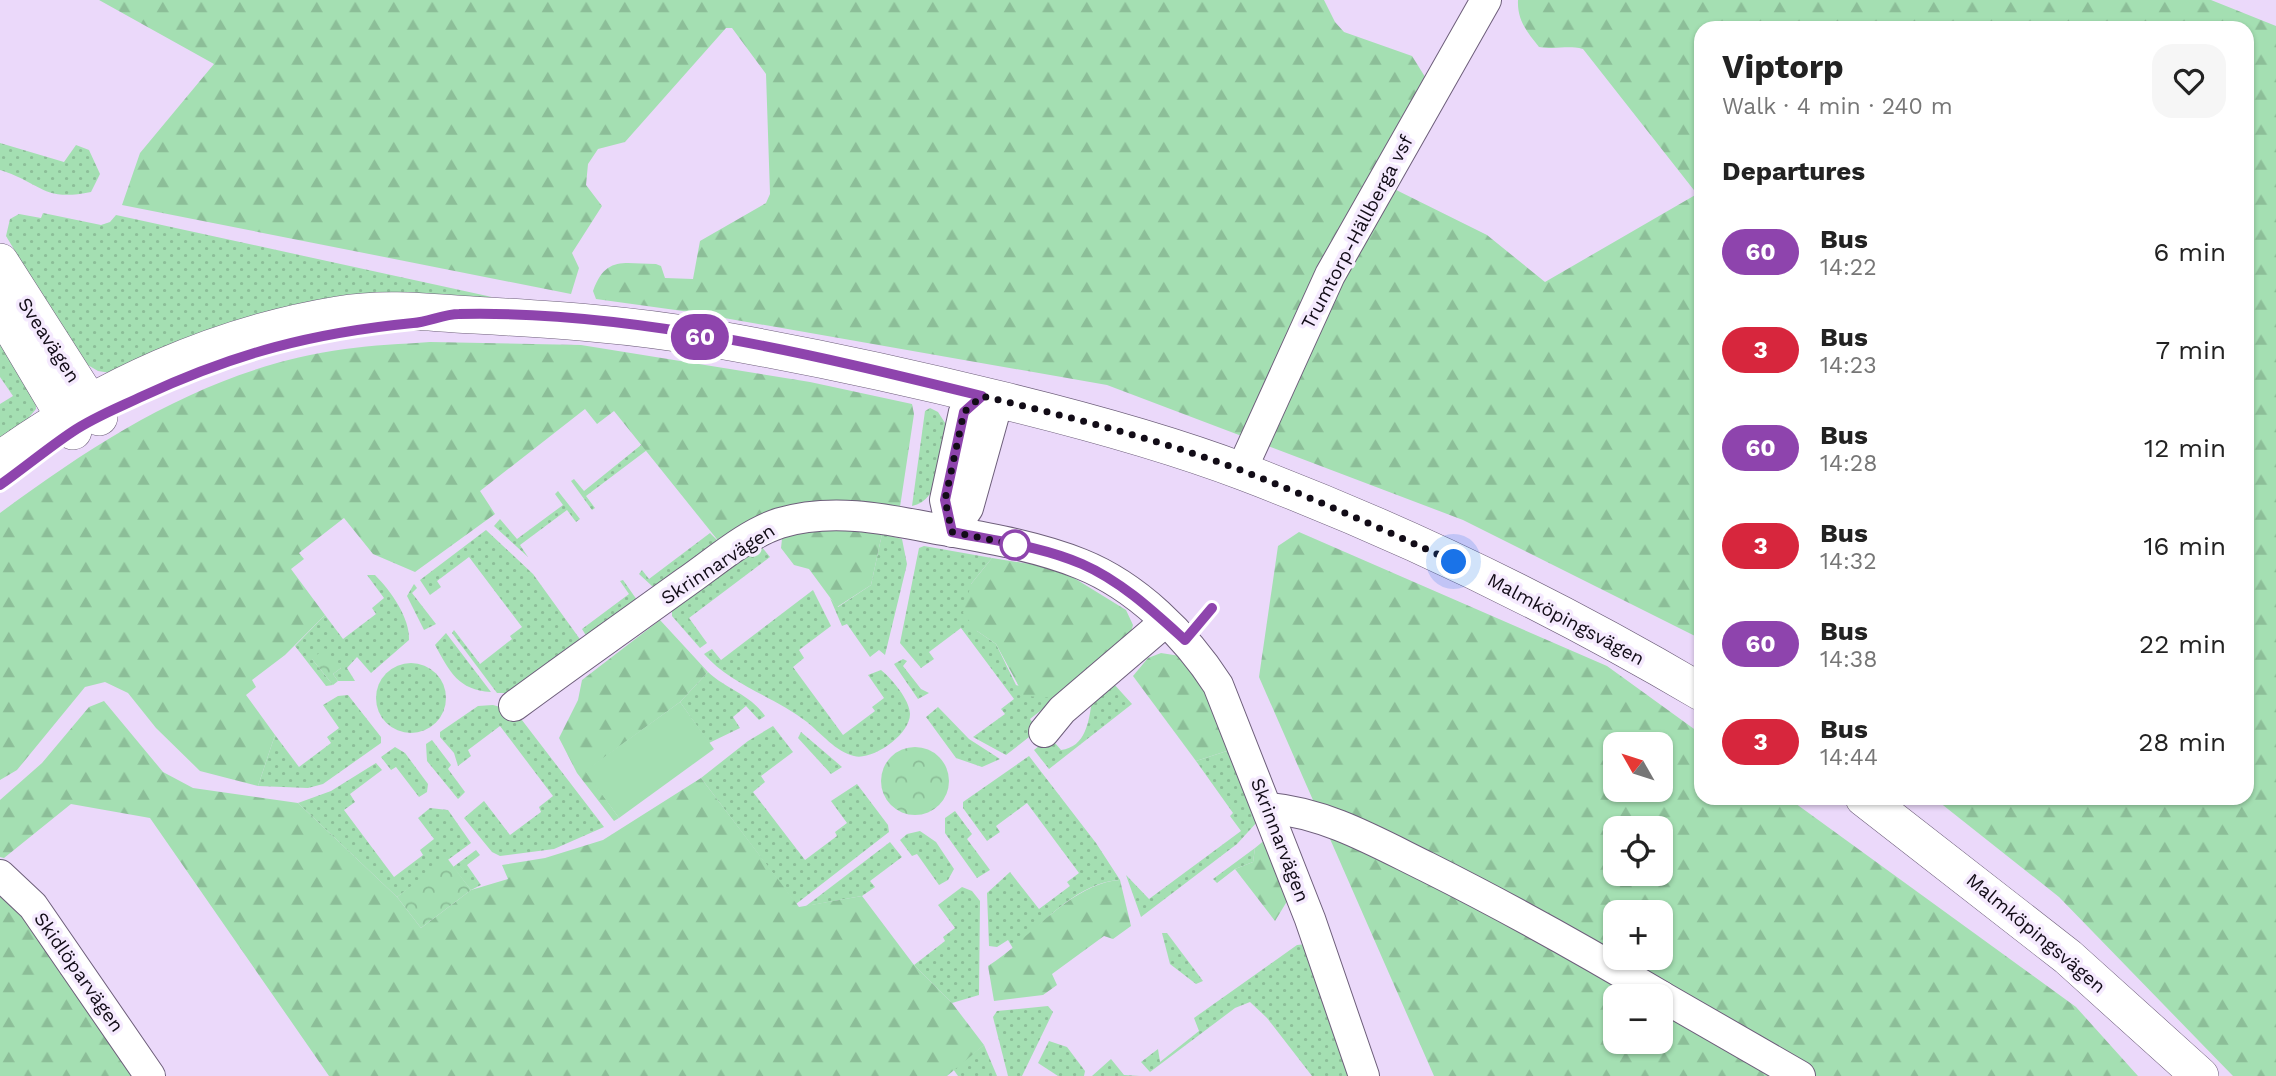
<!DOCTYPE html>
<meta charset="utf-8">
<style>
:root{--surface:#fff;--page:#f6f6f6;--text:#222;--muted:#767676}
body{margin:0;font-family:"Work Sans",sans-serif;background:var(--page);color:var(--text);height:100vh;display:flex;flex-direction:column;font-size:26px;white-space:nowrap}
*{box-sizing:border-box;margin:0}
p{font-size:23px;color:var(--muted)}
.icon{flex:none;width:38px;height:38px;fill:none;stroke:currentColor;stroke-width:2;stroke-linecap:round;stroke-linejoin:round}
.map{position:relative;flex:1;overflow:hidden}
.panel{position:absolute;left:1694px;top:21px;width:560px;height:784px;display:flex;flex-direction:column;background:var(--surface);border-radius:21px;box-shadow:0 2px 5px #0004}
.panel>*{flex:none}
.badge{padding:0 14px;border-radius:23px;font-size:24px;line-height:46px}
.needle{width:46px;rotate:309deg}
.buttons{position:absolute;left:1603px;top:732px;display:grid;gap:14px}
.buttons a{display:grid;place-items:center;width:70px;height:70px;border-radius:14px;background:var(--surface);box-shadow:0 2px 5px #0004;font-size:35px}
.you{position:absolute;width:35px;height:35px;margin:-18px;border:5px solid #fff;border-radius:50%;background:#1a73e8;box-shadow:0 0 0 10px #1a73e833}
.map>.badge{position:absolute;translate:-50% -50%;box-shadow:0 0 0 4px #fff}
h2{padding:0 28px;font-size:26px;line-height:63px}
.round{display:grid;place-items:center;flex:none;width:74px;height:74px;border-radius:21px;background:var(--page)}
.head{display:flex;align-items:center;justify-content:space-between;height:119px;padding:0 28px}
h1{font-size:33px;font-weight:700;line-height:52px}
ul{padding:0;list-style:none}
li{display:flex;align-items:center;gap:21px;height:98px;padding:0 28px}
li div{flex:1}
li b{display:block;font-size:26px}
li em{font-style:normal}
li .badge{min-width:77px;font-weight:700;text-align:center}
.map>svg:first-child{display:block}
</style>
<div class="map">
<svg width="2276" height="1076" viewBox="0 0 2276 1076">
<defs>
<pattern id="grass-dots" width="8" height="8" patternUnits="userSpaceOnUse" patternTransform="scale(1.75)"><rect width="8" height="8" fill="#a4dfb2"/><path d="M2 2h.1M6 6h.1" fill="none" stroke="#8cbe98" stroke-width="1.8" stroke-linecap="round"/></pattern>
<pattern id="forest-firs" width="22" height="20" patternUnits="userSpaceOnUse" patternTransform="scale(1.75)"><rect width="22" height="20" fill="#a4dfb2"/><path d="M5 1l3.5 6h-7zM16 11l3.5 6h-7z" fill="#8cbe98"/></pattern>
<pattern id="park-crowns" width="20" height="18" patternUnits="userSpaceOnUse" patternTransform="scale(1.75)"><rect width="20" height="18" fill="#a4dfb2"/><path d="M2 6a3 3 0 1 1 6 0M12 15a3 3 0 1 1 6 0" fill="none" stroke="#8cbe98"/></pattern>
</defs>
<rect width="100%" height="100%" fill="#ebd9fa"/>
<!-- grass -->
<g fill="url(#grass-dots)">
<path d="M 0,143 L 64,162 L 76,145 L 89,150 L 100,174 L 91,192 C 42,202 42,183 0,170 Z"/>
<path d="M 43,213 L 101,225 L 110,222 L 116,215 L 492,297 L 399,298 L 123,375 L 98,371 L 81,361 L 6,236 L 10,219 L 19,214 L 41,218 Z"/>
<path d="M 0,329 L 35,385 L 36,409 L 19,429 L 0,443 L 0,404 L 13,396 L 0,377 Z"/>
<path d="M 930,408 L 938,412 L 949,429 C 944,452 941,501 912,506 L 925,411 Z"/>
<path d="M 641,445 L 647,450 L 586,496 L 595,508 L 592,510 L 571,481 L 574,479 L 584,491 Z"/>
<path d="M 558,491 L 580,519 L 576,522 L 567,510 L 520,545 L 528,557 L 494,526 L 500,519 L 517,539 L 563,505 L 555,494 Z"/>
<path d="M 486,530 L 533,574 L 582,642 L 511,693 L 497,693 L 452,633 L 454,630 L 480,664 L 512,639 L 510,636 L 522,627 L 469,557 L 437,581 L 441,587 L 430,595 L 420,580 Z"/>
<path d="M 710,533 L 720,543 L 661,586 L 652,586 L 639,574 L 642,570 L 649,579 Z"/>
<path d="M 882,534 L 902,539 L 907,564 L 885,655 L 879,650 L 870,657 L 847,624 L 842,626 L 830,598 L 838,607 L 871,585 Z"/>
<path d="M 761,546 L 770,557 L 689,618 L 707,643 L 700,648 L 672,616 L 672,610 Z"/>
<path d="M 924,546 L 992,558 L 971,584 L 977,631 L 996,644 L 1016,685 L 1057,698 L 1030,719 L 1038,730 L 1006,755 L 973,737 L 1005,714 L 1001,709 L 1014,699 L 961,628 L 929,652 L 934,659 L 921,668 L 900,643 L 919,548 Z"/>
<path d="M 367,575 L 375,575 C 391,591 410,618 409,640 L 371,673 L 357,657 L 347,668 L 355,681 L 338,681 L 333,674 L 341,668 L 312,659 L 333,685 L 326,686 L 295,646 L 325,615 L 343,639 L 376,614 L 372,608 L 384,598 Z"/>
<path d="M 623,580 L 637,600 L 590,642 L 582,629 L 629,594 L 620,581 Z"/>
<path d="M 414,584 L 417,588 L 412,593 L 436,624 L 424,630 L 407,596 Z"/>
<path d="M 813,590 L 831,626 L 799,650 L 804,658 L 793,667 L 843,735 L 875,711 L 872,707 L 884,698 L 868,675 L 881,670 C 891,678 910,700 910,714 C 910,735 872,761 854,756 C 836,752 821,733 807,722 C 775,697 731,685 704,654 L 712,649 L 721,660 Z"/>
<path d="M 446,633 L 491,692 C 458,690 450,672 435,645 Z"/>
<path d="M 903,659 L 907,661 L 903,666 L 921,689 L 929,693 L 918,699 L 894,664 Z"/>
<circle cx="411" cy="698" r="35"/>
<path d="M 708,672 C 726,689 751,695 765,716 L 759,720 L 746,706 L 733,717 L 740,728 L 709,743 L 680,702 Z"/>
<path d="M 1113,683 L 1132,704 L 1049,769 L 1034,750 L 1050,737 L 1061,750 C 1086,747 1089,721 1092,700 Z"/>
<path d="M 348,695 L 381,737 L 381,743 L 323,784 L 308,788 L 258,786 L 275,735 L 299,767 L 331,743 L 327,737 L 339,728 L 323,705 L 338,696 Z"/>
<path d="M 493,705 L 515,711 L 604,827 L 554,849 L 500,856 L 492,852 L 464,818 L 484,801 L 510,835 L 541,812 L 539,807 L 553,796 L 500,726 L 468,750 L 471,756 L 458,766 L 454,753 L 440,737 L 440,732 L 478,706 Z"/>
<path d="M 938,707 L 969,739 L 1000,759 L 982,767 L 956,758 L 926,717 Z"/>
<path d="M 773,726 L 793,752 L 761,776 L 765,782 L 753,792 L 805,860 L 837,836 L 835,832 L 847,823 L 831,801 L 857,784 L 888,825 L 889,832 L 796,904 L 701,778 L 748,741 Z"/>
<path d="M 801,732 L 842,767 L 831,774 L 798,738 Z"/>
<path d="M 432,740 L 451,765 L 448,769 L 465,792 L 458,799 L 427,761 L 426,744 Z"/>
<path d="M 395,747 L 405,753 L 428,784 L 427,792 L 419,797 L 396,767 L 391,770 L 381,757 Z"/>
<path d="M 1233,749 L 1258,821 L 1237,844 L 1141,917 L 1126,875 L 1149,899 L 1241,831 L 1230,816 L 1233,813 L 1196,761 Z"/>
<path d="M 1029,756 L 1096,843 L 1120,880 C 1079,882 1042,922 1014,950 L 1008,940 L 997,947 L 989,946 L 987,893 L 1010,872 L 1039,909 L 1070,886 L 1067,882 L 1079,873 L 1027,803 L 996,826 L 1000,832 L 987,841 L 963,808 L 963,802 Z"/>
<path d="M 376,763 L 382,770 L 350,794 L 355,802 L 344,810 L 394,877 L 423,855 L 420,850 L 434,839 L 418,818 L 430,808 L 448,810 L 471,843 L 397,897 L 298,803 L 331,791 Z"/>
<path d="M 955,811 L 972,834 L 967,839 L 990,870 L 977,878 L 945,833 L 945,818 Z"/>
<path d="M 920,831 L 936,842 L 954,869 L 948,880 L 939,885 L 917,854 L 912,856 L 900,840 L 907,834 Z"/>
<path d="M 890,842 L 902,857 L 870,881 L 875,887 L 862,896 L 806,906 Z"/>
<path d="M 1255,848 L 1253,862 L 1235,869 L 1217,883 L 1213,879 Z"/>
<path d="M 476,850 L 480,855 L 467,865 L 481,885 L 471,890 L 453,867 Z"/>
<path d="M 962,887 L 972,891 L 980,901 L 979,995 L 952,1003 L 914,965 L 945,941 L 943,937 L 955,928 L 938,905 Z"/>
<path d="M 1162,933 L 1167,933 L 1203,981 L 1196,984 L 1170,964 Z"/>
<path d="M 1306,944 L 1348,1067 L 1347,1076 L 1312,1076 L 1267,1018 L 1250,1002 L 1235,1008 L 1150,1072 L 1141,1062 L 1158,1049 L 1160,1062 L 1199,1031 L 1194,1018 L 1297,945 Z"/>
<path d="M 1048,1006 L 1053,1012 L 1022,1076 L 1008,1076 L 993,1017 L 997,1011 Z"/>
<path d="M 1049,1041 L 1067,1047 L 1085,1071 L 1084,1076 L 1058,1076 L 1038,1063 Z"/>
<path d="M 984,1045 L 997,1076 L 958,1076 L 953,1069 Z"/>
<path d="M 1111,1059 L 1124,1075 L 1140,1076 L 1092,1076 Z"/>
</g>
<!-- forest -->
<g fill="url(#forest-firs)" fill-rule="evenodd">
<path d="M 99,0 L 1324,0 L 1335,22 L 1344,32 L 1412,56 L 1427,80 L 1370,177 L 1487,235 L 1545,282 L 1697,194 L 1583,49 C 1566,45 1558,50 1539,47 C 1527,32 1517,20 1518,0 L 2211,0 L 2276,26 L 2276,1076 L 2233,1076 L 2059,897 L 1934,798 L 2247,798 L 2247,28 L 1701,28 L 1701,639 L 1463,520 L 1107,385 L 690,312 L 596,299 L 593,291 C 606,255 624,264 656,264 L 661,266 L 665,278 L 693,279 L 700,241 L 766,203 L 770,194 L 766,74 L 732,28 L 726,28 L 625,142 L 598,149 L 588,164 L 586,185 L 602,206 L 572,253 L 579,268 L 571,294 L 122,205 L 140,153 L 214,64 Z"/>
<path d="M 430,342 L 581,345 L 810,382 L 912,404 L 914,414 L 900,507 L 867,502 L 798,503 L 720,543 L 614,411 L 597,424 L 585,409 L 480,491 L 495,514 L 415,572 L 373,554 L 344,518 L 299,553 L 304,559 L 291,569 L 325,615 L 285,655 L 252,680 L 256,687 L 246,695 L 275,735 L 258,786 L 200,771 L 156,728 L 128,693 L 105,682 L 85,687 L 17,770 L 0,780 L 0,513 C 104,436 213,367 345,349 C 373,345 402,344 430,342 Z"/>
<path d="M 838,529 L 882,534 L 871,585 L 837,607 L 809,569 L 794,565 L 781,548 L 782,539 L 802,532 Z"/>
<path d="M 1299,532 L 1607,666 L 1701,734 L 1701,798 L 1788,798 L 2076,1007 L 2138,1076 L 1434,1076 L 1259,677 L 1278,546 ZM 1615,744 L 1661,744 L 1661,789 L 1615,789 ZM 1615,828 L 1661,828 L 1661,873 L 1615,873 ZM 1615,912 L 1661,912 L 1661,957 L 1615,957 ZM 1615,996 L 1661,996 L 1661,1041 L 1615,1041 Z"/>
<path d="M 992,558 L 1042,566 L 1074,578 L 1126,610 L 1133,625 L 1129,639 L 1057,698 L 1024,696 L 996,644 L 977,631 L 963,613 L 971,584 Z"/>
<path d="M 660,620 L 708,672 L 680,702 L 586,771 L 619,818 L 614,821 L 577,773 L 559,738 L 578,700 L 582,680 Z"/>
<path d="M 1161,653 L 1180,656 L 1214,706 L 1233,749 L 1196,761 L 1133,676 L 1148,658 Z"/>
<path d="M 104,701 L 163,772 L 193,788 L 298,803 L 397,897 L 421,928 L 471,890 L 508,879 L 502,865 L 545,858 L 603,840 L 701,778 L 799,907 L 862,896 L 914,965 L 952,1003 L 984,1045 L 947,1076 L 329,1076 L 150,818 L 71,804 L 4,858 L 0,857 L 0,800 L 42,763 L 89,707 Z"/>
<path d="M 1266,839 L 1289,898 L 1275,921 L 1235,869 L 1253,862 L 1255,848 Z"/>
<path d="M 1120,880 L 1131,926 L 1113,939 L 1104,936 L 1052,974 L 1057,985 L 1043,995 L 994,1001 L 988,966 C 1029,940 1071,883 1120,880 Z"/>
<path d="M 0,892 L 24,918 L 135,1076 L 0,1076 Z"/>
</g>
<!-- park -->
<g fill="url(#park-crowns)">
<path d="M 325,648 L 341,668 L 333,674 L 338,681 L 333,685 L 312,659 Z"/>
<circle cx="915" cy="781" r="34"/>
<path d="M 447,858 L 471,890 L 421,928 L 397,897 Z"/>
</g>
<!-- pitch -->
<path fill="#a4dfb2" d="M 680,702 L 714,749 L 619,818 L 585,771 Z"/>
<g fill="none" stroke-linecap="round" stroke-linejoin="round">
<!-- minor casing -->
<g stroke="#6d5e7a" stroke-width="32">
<g id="minor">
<path d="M 982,396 L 994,415 L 968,508 L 952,532 L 945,500 L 964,412 Z"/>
<path d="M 1241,471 L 1330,275 L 1486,0"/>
<path d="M 514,706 C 571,664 629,623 686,582 C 715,562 746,534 780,523 C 830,508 882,518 932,528 C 981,537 1034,545 1081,564 C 1136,586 1186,635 1218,685 L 1310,919 L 1364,1076"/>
<path d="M 1044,732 L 1062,710 L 1165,622"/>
<path d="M 1269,808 C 1326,813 1376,842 1427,867 C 1507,907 1584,950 1661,996"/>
<path d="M 0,875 L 33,906 L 150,1076"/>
<path d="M 1661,996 L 1800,1076"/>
</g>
</g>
<!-- major casing -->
<g stroke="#6d5e7a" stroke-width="38">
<g id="major">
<path d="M 0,262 L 99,417"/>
<path d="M 0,308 L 73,431"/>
<path d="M 0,460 C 100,388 216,335 338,315 C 377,308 417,311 456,314 C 541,319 624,323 708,338 C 807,355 904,376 1001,400 C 1083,420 1165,442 1244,472 C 1402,532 1555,606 1701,692"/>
<path d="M 1864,798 L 2068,957 L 2200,1076"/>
</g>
</g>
<!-- minor -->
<use href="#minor" stroke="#fff" stroke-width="30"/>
<!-- major -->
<use href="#major" stroke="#fff" stroke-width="37"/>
</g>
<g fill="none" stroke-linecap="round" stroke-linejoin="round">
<!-- line casing -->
<g stroke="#fff" stroke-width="16">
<path id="line" d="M 0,485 C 24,468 48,448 72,432 C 94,417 120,407 143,396 C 236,353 312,333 413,323 C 428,322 444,314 459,314 C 630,310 816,355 982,396 L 964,412 L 945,500 L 952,532 C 995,541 1041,546 1082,564 C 1121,581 1154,612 1185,640 L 1212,608"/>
</g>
<!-- line -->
<use href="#line" stroke="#8e44ad" stroke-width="10"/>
<!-- walk -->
<path stroke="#120c17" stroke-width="7" stroke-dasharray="0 12.6" d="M 1015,545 L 1027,547 L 952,532 L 945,500 L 964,412 L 982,396 C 1070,417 1158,439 1243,471 C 1315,499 1385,530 1454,562"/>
</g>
<!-- markers -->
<circle fill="#fff" stroke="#8e44ad" stroke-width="3.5" cx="1015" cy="545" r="14"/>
<g text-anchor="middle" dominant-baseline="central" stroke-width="7" stroke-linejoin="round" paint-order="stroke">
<!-- street labels -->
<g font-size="19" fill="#120c17" stroke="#f5eafe">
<text transform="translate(1357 232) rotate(-62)">Trumtorp-Hällberga vsf</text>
<text transform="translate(49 340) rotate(57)">Sveavägen</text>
<text transform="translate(718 564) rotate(-33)">Skrinnarvägen</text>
<text transform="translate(1566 619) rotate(28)">Malmköpingsvägen</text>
<text transform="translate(1280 840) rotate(69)">Skrinnarvägen</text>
<text transform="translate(2036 933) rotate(40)">Malmköpingsvägen</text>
<text transform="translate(79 972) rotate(55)">Skidlöparvägen</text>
</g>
</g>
</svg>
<div class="buttons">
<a><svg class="needle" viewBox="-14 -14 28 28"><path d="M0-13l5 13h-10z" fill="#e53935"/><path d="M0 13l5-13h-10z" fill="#767676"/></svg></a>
<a><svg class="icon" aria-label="locate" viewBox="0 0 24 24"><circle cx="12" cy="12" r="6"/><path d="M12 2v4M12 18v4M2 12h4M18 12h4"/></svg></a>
<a>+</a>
<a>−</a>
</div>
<div class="you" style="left:1454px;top:562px"></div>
<b class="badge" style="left:700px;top:337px;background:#8e44ad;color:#fff">60</b>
<section class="panel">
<div class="head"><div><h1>Viptorp</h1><p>Walk · 4 min · 240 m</p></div><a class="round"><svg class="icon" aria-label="heart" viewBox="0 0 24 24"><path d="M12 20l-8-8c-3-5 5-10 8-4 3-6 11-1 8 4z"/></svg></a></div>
<h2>Departures</h2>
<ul>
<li><span class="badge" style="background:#8e44ad;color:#fff">60</span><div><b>Bus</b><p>14:22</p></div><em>6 min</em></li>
<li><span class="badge" style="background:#d7263d;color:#fff">3</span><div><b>Bus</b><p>14:23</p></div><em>7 min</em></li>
<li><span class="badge" style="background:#8e44ad;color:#fff">60</span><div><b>Bus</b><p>14:28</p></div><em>12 min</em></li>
<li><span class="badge" style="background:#d7263d;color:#fff">3</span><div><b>Bus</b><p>14:32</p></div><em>16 min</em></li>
<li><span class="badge" style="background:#8e44ad;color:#fff">60</span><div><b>Bus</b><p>14:38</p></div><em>22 min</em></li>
<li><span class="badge" style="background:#d7263d;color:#fff">3</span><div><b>Bus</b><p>14:44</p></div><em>28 min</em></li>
</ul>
</section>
</div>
